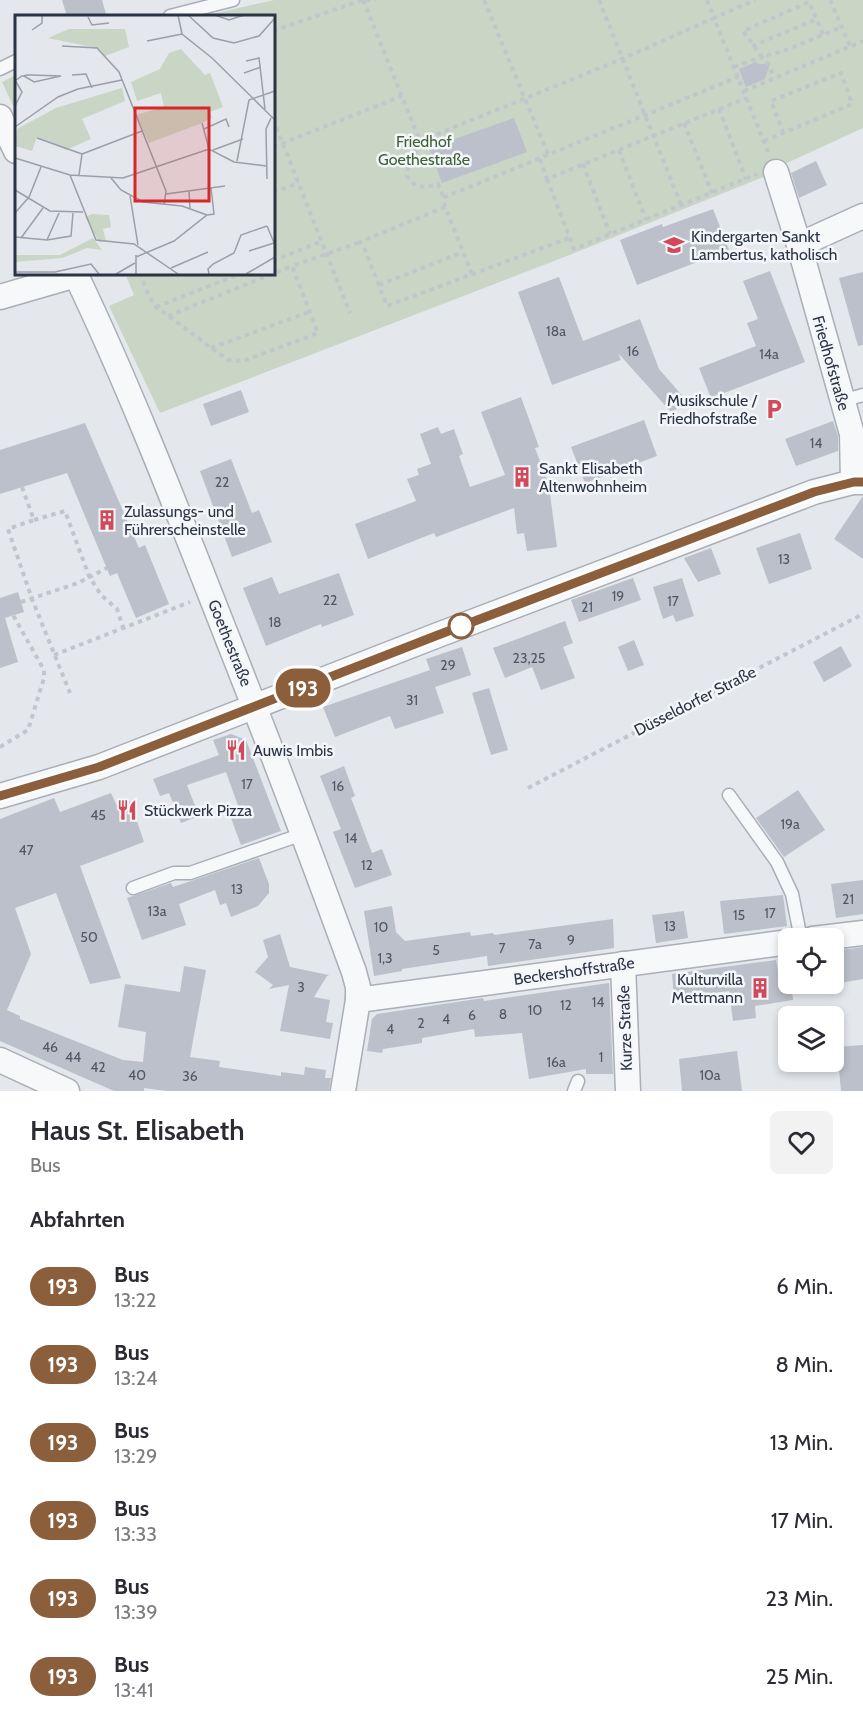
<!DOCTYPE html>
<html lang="de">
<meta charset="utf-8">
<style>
:root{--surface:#fff;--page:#f2f2f3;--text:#2b2b33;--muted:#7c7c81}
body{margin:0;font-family:Cabin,sans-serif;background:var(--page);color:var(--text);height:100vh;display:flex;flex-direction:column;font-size:22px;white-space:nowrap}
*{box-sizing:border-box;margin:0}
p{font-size:20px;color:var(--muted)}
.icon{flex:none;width:33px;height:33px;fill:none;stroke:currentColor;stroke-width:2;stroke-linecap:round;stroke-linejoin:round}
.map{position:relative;height:1091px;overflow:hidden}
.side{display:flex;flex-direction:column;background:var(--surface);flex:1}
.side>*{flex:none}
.badge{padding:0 12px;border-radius:20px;font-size:21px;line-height:39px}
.controls{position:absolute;left:778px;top:928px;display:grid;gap:12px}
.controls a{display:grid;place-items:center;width:66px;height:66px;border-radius:9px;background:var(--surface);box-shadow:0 3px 9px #0003;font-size:30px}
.map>.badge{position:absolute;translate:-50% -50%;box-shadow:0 0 0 3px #fff}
h2{padding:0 30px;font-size:22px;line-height:54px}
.round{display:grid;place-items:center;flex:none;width:63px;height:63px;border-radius:9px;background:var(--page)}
.summary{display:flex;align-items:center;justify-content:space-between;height:102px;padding:0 30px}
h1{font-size:28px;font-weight:600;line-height:45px}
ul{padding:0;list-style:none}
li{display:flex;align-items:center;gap:18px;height:78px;padding:0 30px}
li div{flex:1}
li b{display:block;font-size:22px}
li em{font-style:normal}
li .badge{min-width:66px;font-weight:700;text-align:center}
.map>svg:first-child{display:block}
</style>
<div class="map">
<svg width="863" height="1091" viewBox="0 0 863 1091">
<rect width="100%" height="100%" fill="#e4e7ec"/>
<!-- green -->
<g fill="#c9d6c5">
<path d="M 274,0 L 863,0 L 863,128 L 787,163 L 776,172 L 572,254 L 160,413 L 109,306 L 134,295 L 125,273 L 273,273 L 273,16 L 204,16 Z"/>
<path d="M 16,75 L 16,112 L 2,82 Z"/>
</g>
<!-- building -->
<g fill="#bbc0ca">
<path d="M 62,0 L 102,0 L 106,14 L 96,16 L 67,16 Z"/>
<path d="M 756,62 L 758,64 L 770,64 L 765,79 L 746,87 L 739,69 Z"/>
<path d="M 514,118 L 527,152 L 442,183 L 429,148 Z"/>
<path d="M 816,161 L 827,185 L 799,198 L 791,173 Z"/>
<path d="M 713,209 L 729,250 L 637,285 L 620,240 L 662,224 L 663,227 Z"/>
<path d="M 770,271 L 805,362 L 711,398 L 699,368 L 756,346 L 747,323 L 758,319 L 743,281 Z"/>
<path d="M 863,272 L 863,345 L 858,346 L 839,278 Z"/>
<path d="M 559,277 L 583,341 L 640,319 L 659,369 L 686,400 L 672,413 L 618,353 L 621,360 L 552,385 L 518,292 Z"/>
<path d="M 241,390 L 249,412 L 211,426 L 203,404 Z"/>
<path d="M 521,397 L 539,447 L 535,448 L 552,493 L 550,494 L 557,547 L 527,551 L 524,533 L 517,534 L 514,508 L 436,537 L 434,533 L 368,559 L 355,524 L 416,501 L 407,479 L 419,475 L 417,469 L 431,464 L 420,434 L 438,427 L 441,434 L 454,429 L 463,454 L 459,456 L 470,487 L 505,475 L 481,412 Z"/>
<path d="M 644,420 L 657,456 L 585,483 L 571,447 Z"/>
<path d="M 833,421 L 838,436 L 838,451 L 796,466 L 785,439 Z"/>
<path d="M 85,423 L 139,548 L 145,545 L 169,604 L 136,618 L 117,573 L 110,576 L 67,473 L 0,494 L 0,450 Z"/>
<path d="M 231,459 L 252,513 L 259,510 L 272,542 L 232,557 L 200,471 Z"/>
<path d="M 863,496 L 863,559 L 834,539 Z"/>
<path d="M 800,533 L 812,569 L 769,584 L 756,548 Z"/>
<path d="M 711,548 L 721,574 L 698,582 L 684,558 Z"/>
<path d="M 339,573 L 354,615 L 322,627 L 321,624 L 266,646 L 243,588 L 272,577 L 279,594 Z"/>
<path d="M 633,578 L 641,600 L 579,622 L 571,600 Z"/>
<path d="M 682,578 L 694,616 L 676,622 L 673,615 L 663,619 L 653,587 Z"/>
<path d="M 18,592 L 24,612 L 5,618 L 18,662 L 0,668 L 0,598 Z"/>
<path d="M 565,621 L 573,643 L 563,647 L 575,678 L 541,690 L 532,667 L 505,678 L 493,648 Z"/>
<path d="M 634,640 L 644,665 L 628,671 L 618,647 Z"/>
<path d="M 841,646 L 852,666 L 824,682 L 813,662 Z"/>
<path d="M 462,647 L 471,675 L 435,687 L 444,713 L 395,729 L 390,716 L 335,737 L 323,707 L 430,670 L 426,659 Z"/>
<path d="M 489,688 L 508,750 L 491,755 L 472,693 Z"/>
<path d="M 231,734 L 246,740 L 281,831 L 241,845 L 231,818 L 241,814 L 226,772 L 187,785 L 199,816 L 181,823 L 169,793 L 160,796 L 153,779 L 219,755 L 213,740 Z"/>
<path d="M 344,766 L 355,796 L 351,798 L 372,853 L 382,849 L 392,875 L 355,888 L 333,832 L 341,829 L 320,776 Z"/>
<path d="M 798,790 L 825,830 L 784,857 L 756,818 Z"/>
<path d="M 111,793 L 117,806 L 130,801 L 144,842 L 80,866 L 121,978 L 90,984 L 56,893 L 15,908 L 31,954 L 7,1010 L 20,1016 L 20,1019 L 123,1060 L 143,1062 L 146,1032 L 118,1027 L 125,984 L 180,992 L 184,966 L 206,970 L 190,1057 L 220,1061 L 219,1067 L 281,1076 L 281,1072 L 304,1075 L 305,1067 L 326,1070 L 325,1078 L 331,1078 L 329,1091 L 168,1091 L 144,1088 L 144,1091 L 114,1091 L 0,1041 L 0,819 L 54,798 L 60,812 Z"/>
<path d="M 259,858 L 269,884 L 269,893 L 258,906 L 231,917 L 226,903 L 220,905 L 215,890 L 179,904 L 186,925 L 142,940 L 127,898 L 171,883 L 173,887 Z"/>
<path d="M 863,880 L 863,914 L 836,918 L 831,884 Z"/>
<path d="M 783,895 L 787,926 L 724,934 L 720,901 Z"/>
<path d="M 392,906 L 396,932 L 405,941 L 470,932 L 471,936 L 493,933 L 494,935 L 613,919 L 614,948 L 488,966 L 487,956 L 402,969 L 402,971 L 374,976 L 364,911 Z"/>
<path d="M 684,911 L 688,938 L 656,943 L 652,915 Z"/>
<path d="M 280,934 L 290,967 L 329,975 L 327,976 L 314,997 L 330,1000 L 326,1022 L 333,1023 L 330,1039 L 280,1031 L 289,985 L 269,989 L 273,985 L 255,972 L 268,957 L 263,940 Z"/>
<path d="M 863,947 L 863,979 L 834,984 L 834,951 Z"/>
<path d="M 776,960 L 778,970 L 789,969 L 789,984 L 791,984 L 793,1000 L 755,1006 L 756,1018 L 733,1021 L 729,991 L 674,998 L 672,974 Z"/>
<path d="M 609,983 L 613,1074 L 586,1074 L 586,1069 L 529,1079 L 522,1033 L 475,1037 L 474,1029 L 422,1038 L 422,1043 L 383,1049 L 382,1053 L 367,1051 L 372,1019 L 377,1014 L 483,998 L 484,1001 Z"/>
<path d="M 863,1045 L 863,1091 L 841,1091 L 837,1047 Z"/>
<path d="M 737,1051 L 742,1091 L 682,1091 L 679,1059 Z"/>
</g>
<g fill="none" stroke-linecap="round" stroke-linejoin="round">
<!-- service casing -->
<g stroke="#a9aeb7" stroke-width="15">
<g id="service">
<path d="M 170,16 L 233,0"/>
<path d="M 0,69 L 16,61"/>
<path d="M 841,401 L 863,395"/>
<path d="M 729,795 L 777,862 L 792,894 L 801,939"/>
<path d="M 133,888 L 174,873 L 190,873 L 303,834"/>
<path d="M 574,1091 L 578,1081"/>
</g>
</g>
<!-- minor casing -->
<g stroke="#a9aeb7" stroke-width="27">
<g id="minor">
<path d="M 0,117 L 16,151"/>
<path d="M 776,172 L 799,245 L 852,434 L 853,482"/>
<path d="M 799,245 L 863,216"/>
<path d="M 75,273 C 132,392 179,515 227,637 C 271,748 313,860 354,972 L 358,987 L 358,1000 L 343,1091"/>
<path d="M 0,297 L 76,275"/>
<path d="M 0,796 L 99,767 L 438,635 L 814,492 L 853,482 L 863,482"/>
<path d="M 813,939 L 863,933"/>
<path d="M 623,964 L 628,1091"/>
<path d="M 358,1000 L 789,942"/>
<path d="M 0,1060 L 67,1091"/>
</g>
</g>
<!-- path -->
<g stroke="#c2c5cb" stroke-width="4" stroke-dasharray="4.5 4.5" stroke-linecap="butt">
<path d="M 363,0 L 420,141 C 418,155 408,158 407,176 L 416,186 L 426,187 L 438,184 L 444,199"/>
<path d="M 366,0 L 376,0"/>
<path d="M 484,0 L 548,154"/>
<path d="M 599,0 L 681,205"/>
<path d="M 707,0 L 714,18 L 755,0"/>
<path d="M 830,0 L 850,46"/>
<path d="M 273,31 L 362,0"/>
<path d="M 823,34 L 809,2 L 743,31 L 762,57 L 786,50 L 842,27"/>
<path d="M 752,46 L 817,19"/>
<path d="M 734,67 L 762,57 L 769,65 L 774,78"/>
<path d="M 744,91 L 863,41"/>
<path d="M 719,109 L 746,179"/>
<path d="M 273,119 L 350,313"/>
<path d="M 684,123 L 712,193"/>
<path d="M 420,141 L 622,59 L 714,18 L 768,152"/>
<path d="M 764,141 L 852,104 L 841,73 L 771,101 L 783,132"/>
<path d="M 273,147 L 402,96"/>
<path d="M 619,150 L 646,220"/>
<path d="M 540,159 L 547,179 L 747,98"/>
<path d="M 583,164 L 610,234"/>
<path d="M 547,179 L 574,249 L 757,174"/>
<path d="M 273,192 L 299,183"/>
<path d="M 445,207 L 360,242 L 365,250 L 387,306 L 569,238"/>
<path d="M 273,261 L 322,241"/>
<path d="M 140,273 L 148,294 L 156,307 L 228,360 L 243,361 L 318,333 L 292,266 L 360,242"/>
<path d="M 472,274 L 445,207 L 444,199 L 445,197 L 738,77"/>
<path d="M 379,285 L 463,252"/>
<path d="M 156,307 L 242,273"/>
<path d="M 168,316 L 292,266"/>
<path d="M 211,348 L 309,312"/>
<path d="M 22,487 L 34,520 L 8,529 L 32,599 L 70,693"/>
<path d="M 34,520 L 65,511 L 89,576 L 101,595 L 117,609 L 123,627"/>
<path d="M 21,602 L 78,583 L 107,568"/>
<path d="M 54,655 L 190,602"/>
<path d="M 0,747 L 28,730 L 44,678 L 44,670 L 13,615"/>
<path d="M 528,788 L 863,614"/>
</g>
<!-- service -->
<use href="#service" stroke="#f7f8fa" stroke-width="12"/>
<!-- minor -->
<use href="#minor" stroke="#f7f8fa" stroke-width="24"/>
</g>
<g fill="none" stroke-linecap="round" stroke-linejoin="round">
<!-- line casing -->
<g stroke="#fff" stroke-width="14">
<path id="line" d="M 0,796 L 99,767 L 438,635 L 814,492 L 854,482 L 863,482"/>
</g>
<!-- line -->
<use href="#line" stroke="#8b5e3c" stroke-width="9"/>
</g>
<!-- icons -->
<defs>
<g id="school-bare" transform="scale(1.62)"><path d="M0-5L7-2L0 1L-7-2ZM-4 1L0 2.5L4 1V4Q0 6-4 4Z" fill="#d1495b" stroke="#f4f6f9" stroke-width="2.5" paint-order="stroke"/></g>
<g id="parking-bare" transform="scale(1.62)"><path d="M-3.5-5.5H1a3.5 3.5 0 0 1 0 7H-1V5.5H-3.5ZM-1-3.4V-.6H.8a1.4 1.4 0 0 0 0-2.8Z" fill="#d1495b" stroke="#f4f6f9" stroke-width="2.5" paint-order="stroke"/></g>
<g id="building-bare" transform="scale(1.62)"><path d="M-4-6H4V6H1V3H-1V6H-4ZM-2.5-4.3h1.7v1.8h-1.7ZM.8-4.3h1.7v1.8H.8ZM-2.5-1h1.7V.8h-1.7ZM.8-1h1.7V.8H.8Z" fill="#d1495b" stroke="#f4f6f9" stroke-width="2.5" paint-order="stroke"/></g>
<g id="restaurant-bare" transform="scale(1.62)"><path d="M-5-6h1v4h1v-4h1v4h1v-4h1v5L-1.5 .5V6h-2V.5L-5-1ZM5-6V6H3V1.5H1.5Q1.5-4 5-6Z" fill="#d1495b" stroke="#f4f6f9" stroke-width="2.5" paint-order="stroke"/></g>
</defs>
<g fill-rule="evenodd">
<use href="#school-bare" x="674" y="245"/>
<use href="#parking-bare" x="774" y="409"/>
<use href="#building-bare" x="522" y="477"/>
<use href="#building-bare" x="107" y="520"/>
<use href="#restaurant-bare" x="236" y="750"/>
<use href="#restaurant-bare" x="127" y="810"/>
<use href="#building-bare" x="760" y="988"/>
</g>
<!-- markers -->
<circle fill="#fff" stroke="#8b5e3c" stroke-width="3" cx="461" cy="626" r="12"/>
<g text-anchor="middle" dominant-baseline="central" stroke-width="5" stroke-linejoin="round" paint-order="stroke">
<!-- number labels -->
<g font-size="14" fill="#4f5766">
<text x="556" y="331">18a</text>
<text x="633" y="351">16</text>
<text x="769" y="354">14a</text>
<text x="816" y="443">14</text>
<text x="222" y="482">22</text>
<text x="784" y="559">13</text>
<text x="618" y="596">19</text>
<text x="330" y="600">22</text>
<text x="673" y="601">17</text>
<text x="587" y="607">21</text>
<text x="275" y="622">18</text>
<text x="529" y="658">23,25</text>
<text x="448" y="665">29</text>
<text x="412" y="700">31</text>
<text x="247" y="784">17</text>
<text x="338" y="786">16</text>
<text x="98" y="815">45</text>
<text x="790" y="824">19a</text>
<text x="351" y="838">14</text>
<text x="26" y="850">47</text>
<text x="367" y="865">12</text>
<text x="237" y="889">13</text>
<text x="848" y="899">21</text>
<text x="157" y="911">13a</text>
<text x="770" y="913">17</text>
<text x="739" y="915">15</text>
<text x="670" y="926">13</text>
<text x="381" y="927">10</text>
<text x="89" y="937">50</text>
<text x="571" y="940">9</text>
<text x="535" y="944">7a</text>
<text x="502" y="948">7</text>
<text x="436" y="950">5</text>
<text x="385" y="958">1,3</text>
<text x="301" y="987">3</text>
<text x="598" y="1002">14</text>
<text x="566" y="1005">12</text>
<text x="535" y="1010">10</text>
<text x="503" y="1014">8</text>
<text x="472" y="1015">6</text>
<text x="446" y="1019">4</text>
<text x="421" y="1023">2</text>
<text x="390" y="1029">4</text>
<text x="50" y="1047">46</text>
<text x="73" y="1057">44</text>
<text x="601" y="1057">1</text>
<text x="556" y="1062">16a</text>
<text x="98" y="1067">42</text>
<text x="137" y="1075">40</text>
<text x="710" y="1075">10a</text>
<text x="190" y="1076">36</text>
</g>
<!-- park labels -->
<g font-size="16" fill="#3f6138" stroke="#f4f6f9">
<text x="424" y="141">Friedhof<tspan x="424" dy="18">Goethestraße</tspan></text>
</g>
<!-- poi labels -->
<g font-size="16" fill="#2b3445" stroke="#f4f6f9" text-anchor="start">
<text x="691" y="236">Kindergarten Sankt<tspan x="691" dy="18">Lambertus, katholisch</tspan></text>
<text x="757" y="400" text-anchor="end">Musikschule /<tspan x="757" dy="18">Friedhofstraße</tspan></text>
<text x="539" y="468">Sankt Elisabeth<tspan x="539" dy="18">Altenwohnheim</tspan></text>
<text x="124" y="511">Zulassungs- und<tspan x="124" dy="18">Führerscheinstelle</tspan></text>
<text x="253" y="750">Auwis Imbis</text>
<text x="144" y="810">Stückwerk Pizza</text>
<text x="743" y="979" text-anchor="end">Kulturvilla<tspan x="743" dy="18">Mettmann</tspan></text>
</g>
<!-- street labels -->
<g font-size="16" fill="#2b3445" stroke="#f4f6f9">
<text transform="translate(831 363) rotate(74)">Friedhofstraße</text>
<text transform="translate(230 643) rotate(68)">Goethestraße</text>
<text transform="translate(695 701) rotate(-27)">Düsseldorfer Straße</text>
<text transform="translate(574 971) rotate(-8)">Beckershoffstraße</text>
<text transform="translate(625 1028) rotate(-92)">Kurze Straße</text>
</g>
</g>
<!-- overview -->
<g transform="translate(15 15)">
<rect width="260" height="260" fill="#e4e7ec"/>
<path d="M 54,14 L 110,14 L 114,32 L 90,41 L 82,33 L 33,23 ZM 166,34 L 190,60 L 195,58 L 208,92 L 195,97 L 197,103 L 187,108 L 134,128 L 121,100 L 149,92 L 146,78 L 122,86 L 116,67 L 145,54 L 154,38 ZM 107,73 L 110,86 L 67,104 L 76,124 L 51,135 L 22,122 L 17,136 L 0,131 L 2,114 L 41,93 ZM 77,199 L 94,200 L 96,212 L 88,214 L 91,226 L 84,227 L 70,202 ZM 78,223 L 87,235 L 72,233 L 47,243 L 0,247 L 0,240 L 45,240 Z" fill="#c9d6c5"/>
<path fill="none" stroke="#9a9fa9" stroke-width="1.5" d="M 163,0 L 167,19 L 197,43 L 260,105M 173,0 L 198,23 L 219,28 L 244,21 L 260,3M 200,0 L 214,5 L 229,0M 73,2 L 77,10 L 94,8M 17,15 L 27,8 L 27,0M 132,26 L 167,19M 47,31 L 82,33 L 104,57 L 151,176 L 149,190M 231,46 L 244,43 L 250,94M 229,58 L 246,52M 57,60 L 71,59 L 77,73M 1,65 L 7,61 L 9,61 L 12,60 L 16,60 L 46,61 L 19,67 L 9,61M 0,91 L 7,77 L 0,65M 187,108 L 194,134M 0,112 L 43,82 L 63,74 L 107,65M 189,114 L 211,104 L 214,112M 22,123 L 67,139M 198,135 L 228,124M 67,139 L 127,116M 0,143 L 55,160 L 108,163 L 194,134 L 219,147 L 252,151M 222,146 L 234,85 L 260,76M 55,160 L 81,225 L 119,229 L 163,259M 64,160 L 67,139M 96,163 L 106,175 L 128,187 L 167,191 L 192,200M 252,164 L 251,114 L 256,103M 0,175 L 35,196 L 68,197M 174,176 L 175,194M 151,179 L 210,171M 115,181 L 123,230M 0,198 L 14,182 L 26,152M 252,211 L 260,230M 0,222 L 32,225 L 56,221 L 58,198M 6,223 L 28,193M 32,225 L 44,198M 234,236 L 259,228M 121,242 L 159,226 L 192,200 L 199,199 L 196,173M 156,253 L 193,237M 0,257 L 40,257 L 76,249 L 84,259M 101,259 L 120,248M 121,259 L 121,240M 194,259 L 193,254 L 198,249 L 219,238 L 226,220 L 252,211M 231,259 L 260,242"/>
<path fill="#d62828" fill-opacity="0.15" stroke="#d62828" stroke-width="3" d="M 120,93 L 194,93 L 194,186 L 120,186 Z"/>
<rect width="260" height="260" fill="none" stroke="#2b3445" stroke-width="3"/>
</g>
</svg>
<div class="controls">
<a><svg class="icon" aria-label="locate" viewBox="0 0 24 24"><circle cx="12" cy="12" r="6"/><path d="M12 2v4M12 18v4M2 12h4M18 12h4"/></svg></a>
<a><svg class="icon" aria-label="layers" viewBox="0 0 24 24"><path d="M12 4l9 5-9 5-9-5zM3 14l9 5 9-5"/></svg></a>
</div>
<b class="badge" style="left:303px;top:688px;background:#8b5e3c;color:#fff">193</b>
</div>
<section class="side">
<div class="summary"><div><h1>Haus St. Elisabeth</h1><p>Bus</p></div><a class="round"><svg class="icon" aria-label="heart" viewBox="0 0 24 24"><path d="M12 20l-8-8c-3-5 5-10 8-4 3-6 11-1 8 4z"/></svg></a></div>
<h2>Abfahrten</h2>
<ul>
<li><span class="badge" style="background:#8b5e3c;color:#fff">193</span><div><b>Bus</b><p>13:22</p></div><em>6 Min.</em></li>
<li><span class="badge" style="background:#8b5e3c;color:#fff">193</span><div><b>Bus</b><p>13:24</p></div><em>8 Min.</em></li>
<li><span class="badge" style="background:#8b5e3c;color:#fff">193</span><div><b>Bus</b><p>13:29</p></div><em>13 Min.</em></li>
<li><span class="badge" style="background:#8b5e3c;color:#fff">193</span><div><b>Bus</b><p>13:33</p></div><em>17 Min.</em></li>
<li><span class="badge" style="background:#8b5e3c;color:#fff">193</span><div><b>Bus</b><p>13:39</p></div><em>23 Min.</em></li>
<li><span class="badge" style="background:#8b5e3c;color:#fff">193</span><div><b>Bus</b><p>13:41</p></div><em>25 Min.</em></li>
</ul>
</section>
